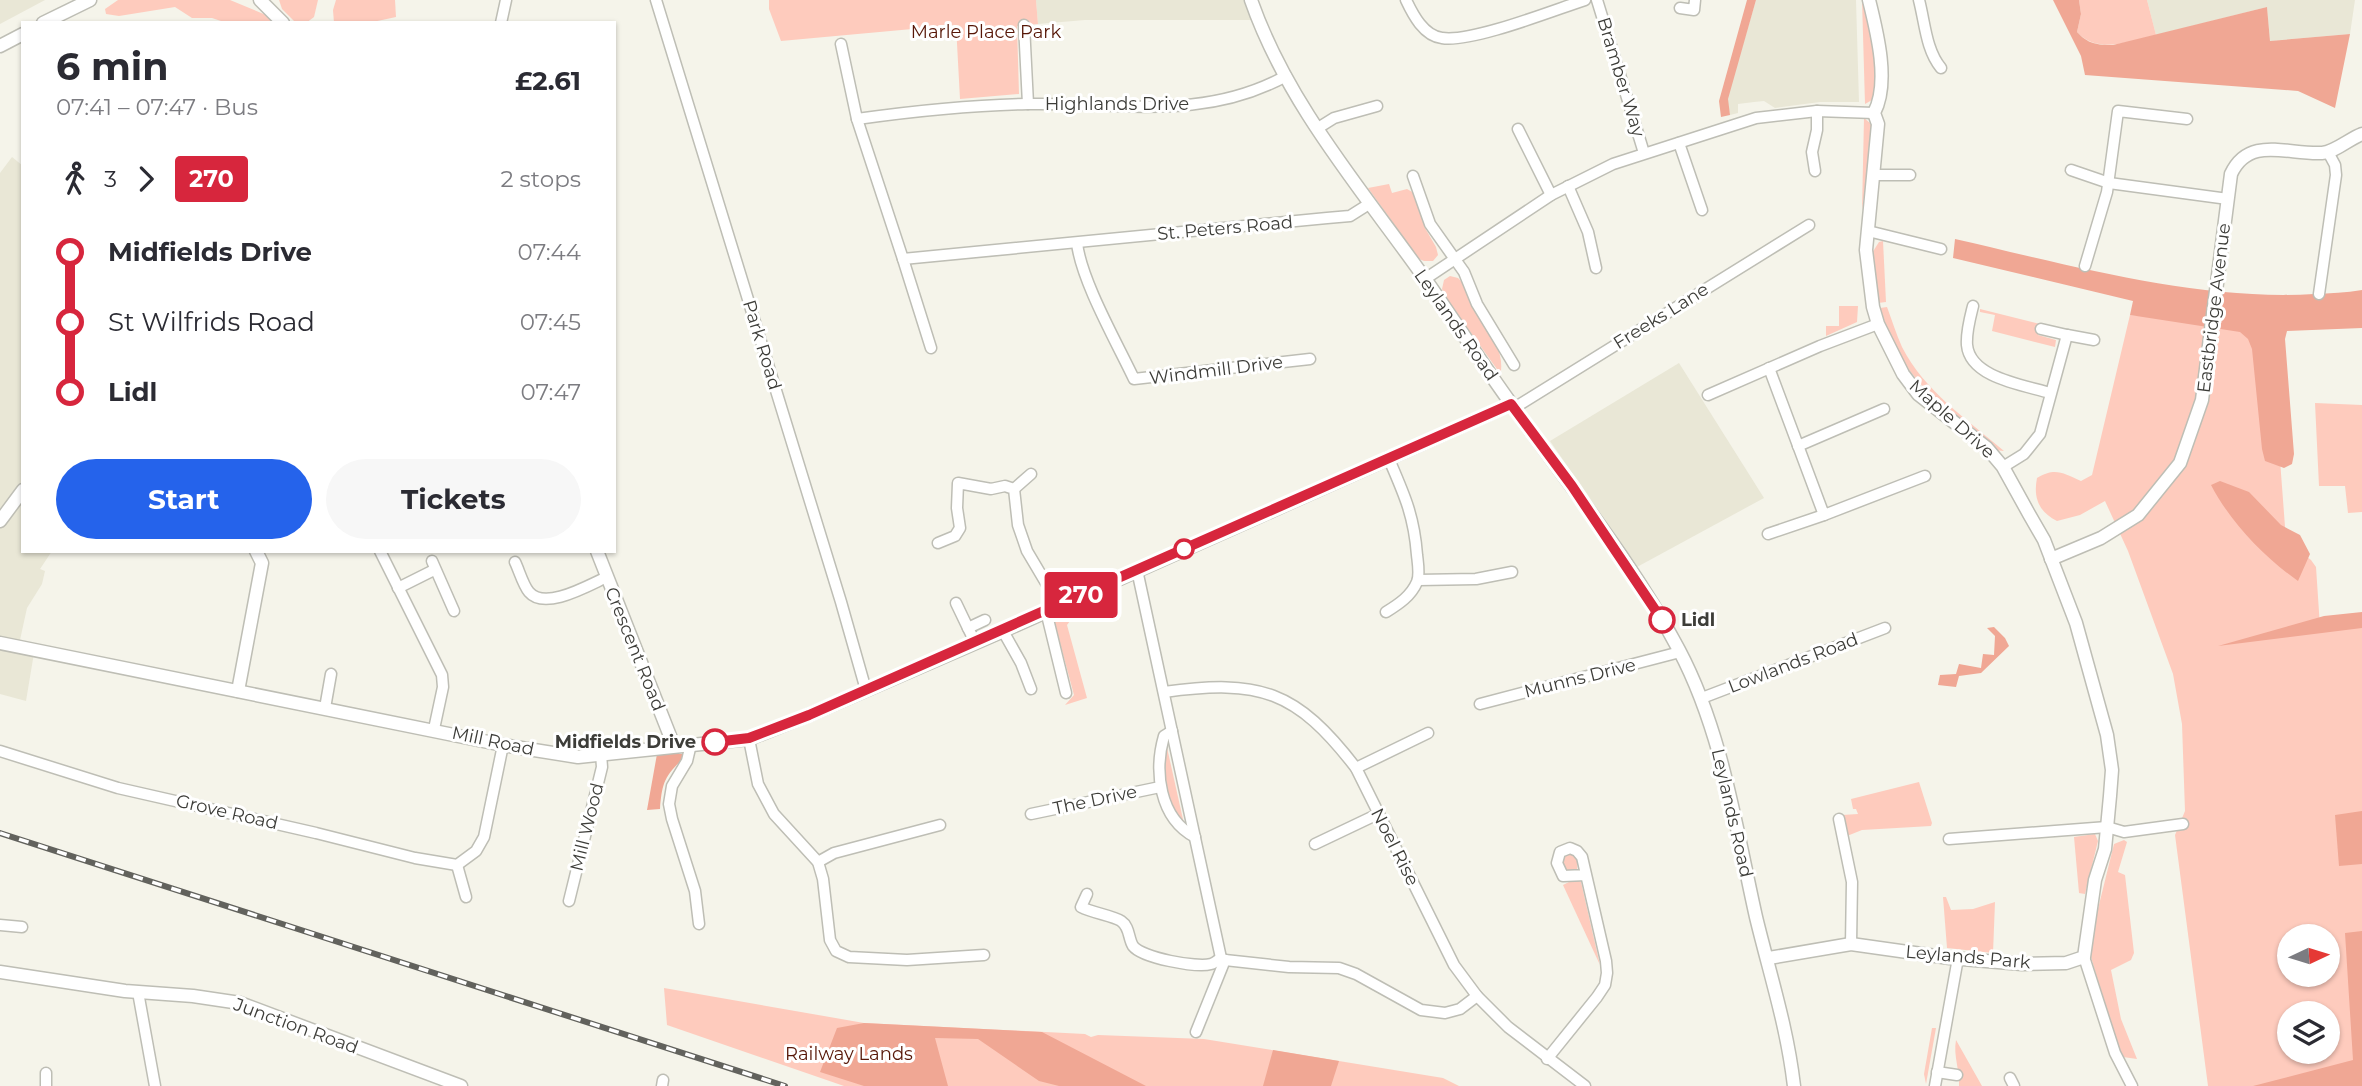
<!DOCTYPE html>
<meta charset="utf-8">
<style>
:root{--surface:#fff;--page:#f7f7f7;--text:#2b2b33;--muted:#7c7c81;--accent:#2563eb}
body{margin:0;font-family:Montserrat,sans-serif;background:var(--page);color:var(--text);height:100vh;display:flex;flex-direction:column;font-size:26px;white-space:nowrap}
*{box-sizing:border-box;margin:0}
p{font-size:23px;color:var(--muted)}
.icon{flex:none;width:38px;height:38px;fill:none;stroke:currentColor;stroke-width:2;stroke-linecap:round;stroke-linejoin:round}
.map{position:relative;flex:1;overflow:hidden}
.panel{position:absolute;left:21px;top:21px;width:595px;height:532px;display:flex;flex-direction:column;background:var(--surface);border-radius:0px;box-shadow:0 2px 5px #0004}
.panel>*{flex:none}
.badge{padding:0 14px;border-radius:5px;font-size:24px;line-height:46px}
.needle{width:46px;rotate:86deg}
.controls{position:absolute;left:2277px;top:924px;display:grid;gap:14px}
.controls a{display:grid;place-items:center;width:63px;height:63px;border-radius:50%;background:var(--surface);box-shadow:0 2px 5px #0004;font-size:35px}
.map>.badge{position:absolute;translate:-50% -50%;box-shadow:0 0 0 4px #fff}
.legs{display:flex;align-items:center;gap:10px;height:77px;padding:0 35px;font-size:23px}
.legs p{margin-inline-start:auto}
.head{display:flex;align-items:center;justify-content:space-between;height:119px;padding:0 35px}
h1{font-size:38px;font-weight:700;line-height:52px}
.button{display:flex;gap:14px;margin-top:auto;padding:14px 35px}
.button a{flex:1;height:80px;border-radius:42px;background:var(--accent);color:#fff;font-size:28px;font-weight:700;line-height:80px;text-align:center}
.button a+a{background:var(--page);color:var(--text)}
ul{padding:0 35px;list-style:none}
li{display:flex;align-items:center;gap:24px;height:70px;font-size:26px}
li i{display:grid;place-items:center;width:10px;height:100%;margin:0 9px;background:currentColor}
li i::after{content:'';width:18px;height:18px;margin:-9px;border:5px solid;border-radius:50%;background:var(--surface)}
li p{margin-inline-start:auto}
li:first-child i{background:linear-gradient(#0000 50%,currentColor 0)}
li:last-child i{background:linear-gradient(currentColor 50%,#0000 0)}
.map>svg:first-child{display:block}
</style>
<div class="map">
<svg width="2362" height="1086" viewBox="0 0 2362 1086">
<rect width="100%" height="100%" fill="#f5f4ea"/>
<!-- built -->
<g fill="#e9e7d6">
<path d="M 0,0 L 45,0 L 0,24 Z"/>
<path d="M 1036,0 L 1251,0 L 1258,20 L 1085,20 L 1038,24 Z"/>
<path d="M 1756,0 L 1856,0 L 1859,102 L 1820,102 L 1775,108 L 1764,101 L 1754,102 L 1738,104 L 1738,113 L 1730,115 L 1727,99 Z"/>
<path d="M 2147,0 L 2355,0 L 2350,34 L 2270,41 L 2267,7 L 2156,35 Z"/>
<path d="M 12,157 L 23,166 L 23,551 L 52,551 L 40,569 L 45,571 L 42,584 L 27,608 L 18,649 L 34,653 L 26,701 L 0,694 L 0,173 Z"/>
<path d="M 1679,363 L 1764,498 L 1637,567 L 1550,441 Z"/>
</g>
<!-- green -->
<g fill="#fecbbd" fill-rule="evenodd">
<path d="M 118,0 L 230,0 L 266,15 L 273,23 L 227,23 L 212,18 L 192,18 L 175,7 L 119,16 L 106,14 L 105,9 Z"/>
<path d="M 279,0 L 318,0 L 314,17 L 306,23 L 296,23 L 282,9 Z"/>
<path d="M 336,0 L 395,0 L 396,17 L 368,23 L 334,23 L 333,10 Z"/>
<path d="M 769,0 L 1036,0 L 1038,24 L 1017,26 L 1019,94 L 960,99 L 956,25 L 781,41 L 769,9 Z"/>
<path d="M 1862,0 L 1865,0 L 1874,43 L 1876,92 L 1872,100 L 1865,104 Z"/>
<path d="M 2079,0 L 2147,0 L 2156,35 C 2129,41 2098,55 2077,32 L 2081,14 Z"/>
<path d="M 1864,118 L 1870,123 L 1874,133 L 1862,210 Z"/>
<path d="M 1389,184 L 1392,193 L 1407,189 L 1414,193 L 1425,228 L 1436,247 L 1438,255 L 1433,261 L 1424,261 L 1419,259 L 1368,188 Z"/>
<path d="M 1883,241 L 1886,302 L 1878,303 L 1872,253 L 1879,242 Z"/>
<path d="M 1450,276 L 1458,278 L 1464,284 C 1476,307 1505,346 1501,371 L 1499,372 L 1446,298 L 1442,289 L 1444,280 Z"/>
<path d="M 1839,306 L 1858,306 L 1857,322 L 1826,336 L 1826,326 L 1839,326 Z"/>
<path d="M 1887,307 C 1892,320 1896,334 1902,347 C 1924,391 1968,420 2004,451 L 1994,450 C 1960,420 1917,390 1896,349 C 1889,336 1885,322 1880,308 Z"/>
<path d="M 1980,309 L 2040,324 L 2038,335 L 2056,340 L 2055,347 L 1992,331 L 1995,315 L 1980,312 Z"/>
<path d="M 2130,315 L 2270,326 L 2286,540 L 2311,560 L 2316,567 L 2320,627 L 2362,622 L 2362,1086 L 2208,1086 L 2175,835 L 2185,811 L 2182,724 L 2173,674 L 2128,551 L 2105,501 L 2080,515 L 2057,521 C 2039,512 2033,498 2037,478 C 2055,467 2063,473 2081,481 L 2092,475 ZM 2289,936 L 2328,936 L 2328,975 L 2289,975 ZM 2289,1013 L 2328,1013 L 2328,1052 L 2289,1052 Z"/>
<path d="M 2315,403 L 2362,405 L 2362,512 L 2348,513 L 2345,486 L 2319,486 Z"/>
<path d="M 1067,611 L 1070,621 L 1067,625 L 1087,698 L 1065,705 L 1074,695 L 1053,617 Z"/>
<path d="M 1166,743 L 1184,824 C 1164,800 1164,773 1166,743 Z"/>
<path d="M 1919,782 L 1932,823 L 1931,826 L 1862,830 L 1847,836 L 1842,815 L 1858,814 L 1856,809 L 1853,809 L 1851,799 Z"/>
<path d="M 2095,834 L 2098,841 L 2085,894 L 2079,893 L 2074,837 Z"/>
<path d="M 2124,840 L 2127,842 L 2118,872 L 2125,875 L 2134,953 L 2131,960 L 2111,970 L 2121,1019 L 2137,1059 L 2123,1057 L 2119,1053 L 2091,957 L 2096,917 L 2114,844 Z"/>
<path d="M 1570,852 L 1578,858 L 1577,870 L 1573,873 L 1562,868 L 1563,855 Z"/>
<path d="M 1575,879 L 1581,882 L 1600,965 L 1563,885 Z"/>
<path d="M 1943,897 L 1946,897 L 1951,910 L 1973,909 L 1995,902 L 1993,953 L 1947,948 Z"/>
<path d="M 664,988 L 864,1023 L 1085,1034 L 1091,1037 L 1098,1035 L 1204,1039 L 1443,1078 L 1459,1086 L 844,1086 L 667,1025 Z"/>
<path d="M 1932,1028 L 1936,1028 L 1926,1084 L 1924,1074 Z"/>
<path d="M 1956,1040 L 1982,1086 L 1959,1086 C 1960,1070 1953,1056 1956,1040 Z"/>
</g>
<!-- forest -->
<g fill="#f0a794">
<path d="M 1747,0 L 1756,0 L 1728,99 L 1730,115 L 1721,117 L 1719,101 Z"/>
<path d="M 2053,0 L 2079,0 L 2081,14 L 2077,32 C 2088,44 2097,45 2113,45 L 2267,7 L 2270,41 L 2350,34 L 2335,108 L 2298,91 L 2085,75 L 2081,56 Z"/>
<path d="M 1955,239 C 2069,265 2197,301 2314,294 C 2330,293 2346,293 2362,290 L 2362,328 L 2287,331 L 2285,339 L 2294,454 L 2292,464 L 2284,468 L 2265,461 L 2262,449 L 2252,349 L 2248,339 L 2240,332 L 2130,315 L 2133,301 L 1953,258 Z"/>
<path d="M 2220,481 L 2249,492 L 2281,525 L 2300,535 L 2310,554 L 2298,581 C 2264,557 2231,523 2211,485 Z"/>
<path d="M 2362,612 L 2362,628 L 2218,646 L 2324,616 Z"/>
<path d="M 1994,627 L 2005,638 L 2009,646 L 1981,673 L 1959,676 L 1956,687 L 1938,685 L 1940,675 L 1956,674 L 1959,664 L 1981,668 L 1983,654 L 1994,655 L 1995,636 L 1987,628 Z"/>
<path d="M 657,754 L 683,754 L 684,758 C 664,776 662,784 660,809 L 647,810 Z"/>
<path d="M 2362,811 L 2362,864 L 2339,866 L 2335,815 Z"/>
<path d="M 2362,931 L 2362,1086 L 2253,1086 L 2353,1060 L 2345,933 Z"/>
<path d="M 864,1023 L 1042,1032 L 1146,1086 L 1059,1086 L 1039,1081 L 978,1039 L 935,1038 L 948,1086 L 864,1086 L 820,1072 L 837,1028 Z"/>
<path d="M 1273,1050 L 1339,1061 L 1331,1086 L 1263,1086 Z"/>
</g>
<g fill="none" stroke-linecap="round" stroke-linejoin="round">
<!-- minor casing -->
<g stroke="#bebeb5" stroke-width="13">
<g id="minor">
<path d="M 656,0 L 841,602 L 866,690"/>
<path d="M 1406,0 C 1413,15 1424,36 1442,38 C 1471,43 1554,10 1585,0"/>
<path d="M 1597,0 L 1644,153"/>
<path d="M 1919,0 C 1925,23 1926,50 1941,68"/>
<path d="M 1680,8 L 1694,10 L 1695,0"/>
<path d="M 501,23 L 506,0"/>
<path d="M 1024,25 L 1028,104"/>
<path d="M 841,44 L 857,119 L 903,259"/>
<path d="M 857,119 C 914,111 970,105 1028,104 C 1119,102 1202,122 1286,76"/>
<path d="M 1318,128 L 1334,118 L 1377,106"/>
<path d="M 1518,129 L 1551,195"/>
<path d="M 1679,143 L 1702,210"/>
<path d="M 2071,170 L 2109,183 L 2228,199"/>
<path d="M 1815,171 L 1812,152 L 1817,130 L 1817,111"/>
<path d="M 1873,175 L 1910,175"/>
<path d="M 1413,176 L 1430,224 L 1464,272 L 1477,304 L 1514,365"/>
<path d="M 1568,186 L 1588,232 L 1596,268"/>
<path d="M 1868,231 L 1941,249"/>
<path d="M 1077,243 C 1081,280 1117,343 1134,379 L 1310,359"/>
<path d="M 2085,266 L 2107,192 L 2118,111 L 2187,119"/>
<path d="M 1425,279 L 1551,195 L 1613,164 L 1756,118 L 1817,111 L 1874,113"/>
<path d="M 2319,294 L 2336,175 L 2335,165 L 2328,152"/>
<path d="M 1973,306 C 1970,318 1966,332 1967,345 C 1970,378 2024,385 2050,393"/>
<path d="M 2067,335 L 2094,340"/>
<path d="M 931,348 L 903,259 L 1327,218 L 1350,216 L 1369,204"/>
<path d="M 1769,368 L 1824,515 L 1925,476"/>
<path d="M 1708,395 L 1820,346 L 1878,324"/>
<path d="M 1514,408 L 1809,225"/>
<path d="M 1798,446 L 1884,409"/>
<path d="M 2003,467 L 2024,454 L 2040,434 L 2067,335 L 2041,329"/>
<path d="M 1014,489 L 1031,474"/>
<path d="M 1768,534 L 1824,515"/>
<path d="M 938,543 L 955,536 L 960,528 L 957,508 L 958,483 L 991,489 L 1005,486 L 1014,489 L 1018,525 L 1027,551 L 1059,605"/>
<path d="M 380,551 L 442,675 L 443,687 L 434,729"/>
<path d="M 432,561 L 454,611"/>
<path d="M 515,562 C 519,570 523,585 529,592 C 545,611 589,585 607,577"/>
<path d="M 1137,570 L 1221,958 L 1225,960"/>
<path d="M 1418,580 L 1476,579 L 1512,572"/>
<path d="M 398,588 L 434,570"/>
<path d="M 956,603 L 968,628"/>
<path d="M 1046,611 L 1066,693"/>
<path d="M 1386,612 C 1399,604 1411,596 1417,582 C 1420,575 1418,564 1417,555 C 1414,515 1404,494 1388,457"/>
<path d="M 1003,631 L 1021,663 L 1031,689"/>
<path d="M 975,642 L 968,628 L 985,620"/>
<path d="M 1164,692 C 1260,679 1296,690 1356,768 L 1454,965 L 1477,996 L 1508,1027 L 1585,1086"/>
<path d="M 1702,698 L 1885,628"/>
<path d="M 1480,704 L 1680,652"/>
<path d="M 325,708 L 331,674"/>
<path d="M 1172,731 L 1164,736 C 1154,771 1159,818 1195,837"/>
<path d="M 749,739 L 758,784 L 774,814 L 818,862 L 823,879 L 830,940 L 836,951 L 849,957 L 907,960 L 984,955"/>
<path d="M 691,744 L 687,761 L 672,786 L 669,804 L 672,819 L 695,891 L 699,924"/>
<path d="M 0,751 L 118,788 L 316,833 L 415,858 L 457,865 L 476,851 L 484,837 L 503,745"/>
<path d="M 1356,768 L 1428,733"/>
<path d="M 1031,814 L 1160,787"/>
<path d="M 1839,819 L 1852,882 L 1851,944"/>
<path d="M 1949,839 L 2107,827 L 2124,832 L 2183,824"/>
<path d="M 1315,844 L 1378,814"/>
<path d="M 818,862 L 834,853 L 940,825"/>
<path d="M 457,865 L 466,897"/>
<path d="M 1087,894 L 1081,907 C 1093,913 1114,916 1121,921 C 1130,927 1128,938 1133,946 C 1142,958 1197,968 1211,964 C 1215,963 1218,960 1221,958"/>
<path d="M 569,901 L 602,767 L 601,754"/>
<path d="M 0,925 L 22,927"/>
<path d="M 2084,957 L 2115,1053 L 2132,1086"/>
<path d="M 1225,960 L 1289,967 L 1339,968 L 1356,974 L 1421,1010 L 1445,1013 L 1460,1009 L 1477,996"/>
<path d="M 138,992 L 155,1086"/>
<path d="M 1196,1032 L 1225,960"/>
<path d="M 1547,1059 L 1597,997 L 1605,985 L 1607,973 L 1606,961 L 1582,857 L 1577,851 L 1570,848 L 1560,852 L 1557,863 L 1563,876 L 1586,875"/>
<path d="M 1937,1072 L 1957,1075"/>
<path d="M 46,1073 L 46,1086"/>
<path d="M 2010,1078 L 2014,1086"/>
<path d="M 662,1086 L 663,1080"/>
<path d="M 1935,1086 L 1958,958"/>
</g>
</g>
<!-- tertiary casing -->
<g stroke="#bebeb5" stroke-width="15">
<g id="tertiary">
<path d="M 260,0 L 283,23"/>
<path d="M 1251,0 C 1288,106 1364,192 1428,283 C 1456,323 1483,365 1512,405 C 1569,485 1633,563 1679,650 C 1722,731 1736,828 1756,917 C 1770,975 1787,1026 1794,1086"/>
<path d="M 43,23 L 90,0"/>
<path d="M 0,46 L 23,34"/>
<path d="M 0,521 L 23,490"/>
<path d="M 597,551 L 674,746"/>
<path d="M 2051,559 L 2101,538 L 2138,515 L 2180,463 L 2202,400 L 2231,174 C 2249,135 2288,155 2322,153 C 2335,152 2349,139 2362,134"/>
<path d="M 0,643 L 503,745 L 578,757 L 749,739 L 809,715 L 1003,631 L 1511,404"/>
<path d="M 238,691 L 262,563 L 256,551"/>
<path d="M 1769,958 L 1851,944 L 1950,958 L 2022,964 L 2066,963 L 2084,957 L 2095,880 L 2105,849 L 2110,796 L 2112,770 L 2107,735 L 2076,623 L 2044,540 L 2029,514 L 2003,467 L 1987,448 L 1918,394 L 1903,374 L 1878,324 L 1873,307 L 1866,250 L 1878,124 L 1874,113 C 1890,83 1877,32 1869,0"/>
<path d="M 0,972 L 125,991 L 193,996 L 240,1003 L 461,1086"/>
</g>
</g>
<!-- minor -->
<use href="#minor" stroke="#fff" stroke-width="10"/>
<!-- tertiary -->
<use href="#tertiary" stroke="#fff" stroke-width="12"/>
<!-- rail casing -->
<g stroke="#62625d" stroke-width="6">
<path id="rail" d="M 0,833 L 785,1086"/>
</g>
<!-- rail -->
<use href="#rail" stroke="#fff" stroke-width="3.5" stroke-dasharray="10" stroke-linecap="butt"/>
</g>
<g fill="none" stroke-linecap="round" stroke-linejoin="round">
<!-- line-1 casing -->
<g stroke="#fff" stroke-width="16">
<path id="line-1" d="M 715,742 L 749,738 L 809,715 L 1511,404 L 1572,486 L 1662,620"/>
</g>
<!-- line-1 -->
<use href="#line-1" stroke="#d7263d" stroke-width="10"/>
</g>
<!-- markers -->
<g fill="#fff" stroke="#d7263d" stroke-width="3.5">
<circle cx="1184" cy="549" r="9"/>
<circle cx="1662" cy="620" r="12"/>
<circle cx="715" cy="742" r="12"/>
</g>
<g text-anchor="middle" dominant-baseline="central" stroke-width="6" stroke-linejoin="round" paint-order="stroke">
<!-- park labels -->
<g font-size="18" fill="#571707" stroke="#fff">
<text x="986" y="32">Marle Place Park</text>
<text x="849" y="1054">Railway Lands</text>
</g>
<!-- street labels -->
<g font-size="18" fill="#3d3d39" stroke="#fff">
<text transform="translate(1621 77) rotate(73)">Bramber Way</text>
<text x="1117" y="104">Highlands Drive</text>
<text transform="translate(1225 228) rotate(-5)">St. Peters Road</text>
<text transform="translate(2214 308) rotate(-83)">Eastbridge Avenue</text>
<text transform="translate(1661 316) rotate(-32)">Freeks Lane</text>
<text transform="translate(1456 325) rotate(55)">Leylands Road</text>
<text transform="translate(762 345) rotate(73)">Park Road</text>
<text transform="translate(1216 370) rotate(-7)">Windmill Drive</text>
<text transform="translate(1952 419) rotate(42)">Maple Drive</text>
<text transform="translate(635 649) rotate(68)">Crescent Road</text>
<text transform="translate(1793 663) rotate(-21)">Lowlands Road</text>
<text transform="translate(1580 678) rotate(-14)">Munns Drive</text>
<text transform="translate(493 741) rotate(12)">Mill Road</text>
<text transform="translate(1095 800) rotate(-12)">The Drive</text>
<text transform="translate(227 812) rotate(13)">Grove Road</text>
<text transform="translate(1732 813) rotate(77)">Leylands Road</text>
<text transform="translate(587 827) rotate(-76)">Mill Wood</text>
<text transform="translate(1395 847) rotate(63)">Noel Rise</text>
<text transform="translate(1968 957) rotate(5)">Leylands Park</text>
<text transform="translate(296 1026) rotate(20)">Junction Road</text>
</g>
<!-- stop labels -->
<g font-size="18" font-weight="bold" fill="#3d3d39" stroke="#fff" text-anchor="start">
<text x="1681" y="620">Lidl</text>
<text x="696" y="742" text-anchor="end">Midfields Drive</text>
</g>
</g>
</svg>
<div class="controls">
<a><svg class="needle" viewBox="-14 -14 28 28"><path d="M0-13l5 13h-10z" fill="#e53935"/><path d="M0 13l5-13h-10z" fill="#7c7c81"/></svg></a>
<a><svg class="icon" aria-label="layers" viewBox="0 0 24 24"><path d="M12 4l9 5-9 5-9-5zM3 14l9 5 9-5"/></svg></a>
</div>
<b class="badge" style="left:1081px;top:595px;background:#d7263d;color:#fff">270</b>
<section class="panel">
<div class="head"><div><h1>6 min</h1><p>07:41 – 07:47 · Bus</p></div><b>£2.61</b></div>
<div class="legs"><svg class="icon" aria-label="walk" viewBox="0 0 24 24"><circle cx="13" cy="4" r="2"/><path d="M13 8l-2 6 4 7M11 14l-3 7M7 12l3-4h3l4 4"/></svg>3<svg class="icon" aria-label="forward" viewBox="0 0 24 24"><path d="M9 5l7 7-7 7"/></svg><b class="badge" style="background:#d7263d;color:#fff">270</b><p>2 stops</p></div>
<ul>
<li><i style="color:#d7263d"></i><b>Midfields Drive</b><p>07:44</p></li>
<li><i style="color:#d7263d"></i><span>St Wilfrids Road</span><p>07:45</p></li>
<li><i style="color:#d7263d"></i><b>Lidl</b><p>07:47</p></li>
</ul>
<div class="button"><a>Start</a><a>Tickets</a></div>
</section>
</div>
